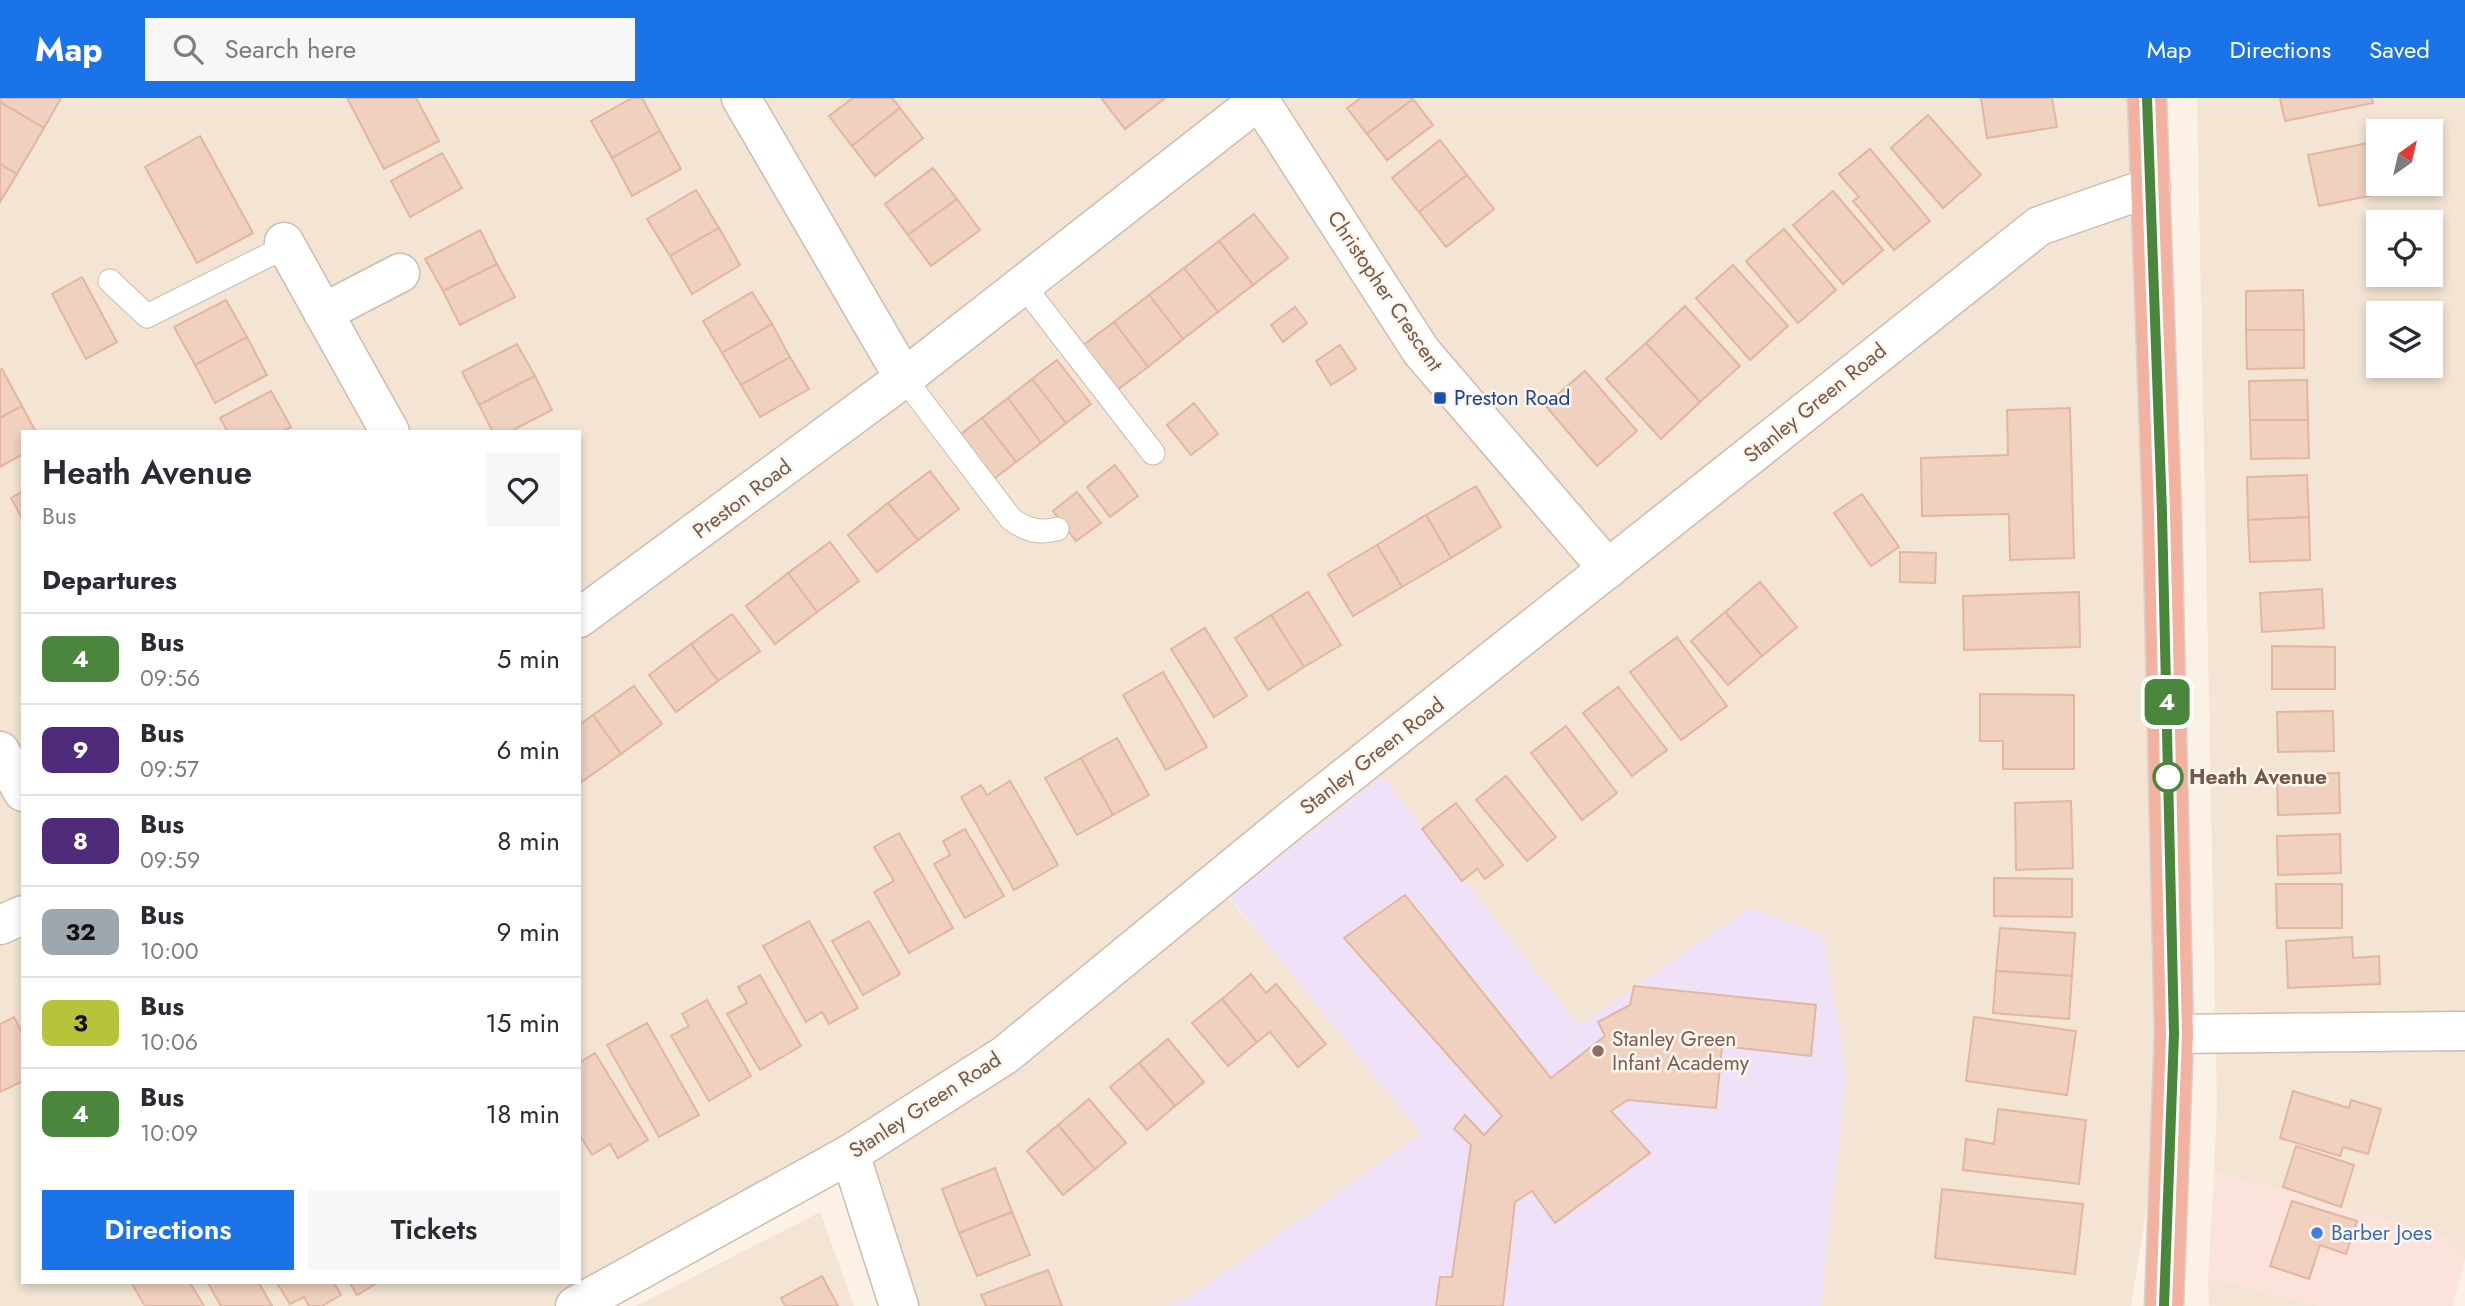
<!DOCTYPE html>
<style>
:root{--surface:#fff;--page:#f7f7f7;--text:#2b2b33;--muted:#7c7c81;--line:#e1e1e2;--accent:#1a73e8}
body{margin:0;font-family:Jost,sans-serif;background:var(--page);color:var(--text);height:100vh;display:flex;flex-direction:column;font-size:26px;white-space:nowrap}
*{box-sizing:border-box;margin:0}
p{font-size:23px;color:var(--muted)}
.icon{flex:none;width:38px;height:38px;fill:none;stroke:currentColor;stroke-width:2;stroke-linecap:round;stroke-linejoin:round}
.map{position:relative;flex:1;overflow:hidden}
.drawer{position:absolute;left:21px;top:332px;width:560px;height:854px;display:flex;flex-direction:column;background:var(--surface);border-radius:0px;box-shadow:0 4px 10px #0003}
.drawer>*{flex:none}
.badge{padding:0 14px;border-radius:10px;font-size:24px;line-height:46px}
.needle{width:46px;rotate:34deg}
.controls{position:absolute;left:2366px;top:21px;display:grid;gap:14px}
.controls a{display:grid;place-items:center;width:77px;height:77px;border-radius:0px;background:var(--surface);box-shadow:0 4px 10px #0003;font-size:35px}
.map>.badge{position:absolute;translate:-50% -50%;box-shadow:0 0 0 4px #fff}
h2{padding:0 21px;font-size:26px;line-height:63px}
.round{display:grid;place-items:center;flex:none;width:74px;height:74px;border-radius:0px;background:var(--page)}
.overview{display:flex;align-items:center;justify-content:space-between;height:119px;padding:0 21px}
h1{font-size:33px;font-weight:600;line-height:52px}
.button{display:flex;gap:14px;margin-top:auto;padding:14px 21px}
.button a{flex:1;height:80px;border-radius:0px;background:var(--accent);color:#fff;font-size:28px;font-weight:600;line-height:80px;text-align:center}
.button a+a{background:var(--page);color:var(--text)}
ul{padding:0;list-style:none}
li{display:flex;align-items:center;gap:21px;height:91px;padding:0 21px;border-top:2px solid var(--line)}
li div{flex:1}
li b{display:block;font-size:26px}
li em{font-style:normal}
li .badge{min-width:77px;font-weight:700;text-align:center}
header{display:flex;align-items:center;gap:42px;box-sizing:border-box;height:98px;padding:0 35px;background:var(--accent);color:#fff}
header strong{font-size:33px}
nav{display:flex;gap:38px;margin-inline-start:auto;font-size:24px}
.search{width:490px;height:63px;background:var(--page);display:flex;align-items:center;gap:18px;box-sizing:border-box;padding:0 24px;border-radius:0px;color:var(--muted);font-size:26px}
.map>svg:first-child{display:block}
</style>
<header>
<strong>Map</strong>
<div class="search"><svg class="icon" aria-label="search" viewBox="0 0 24 24"><circle cx="10" cy="10" r="6"/><path d="M15 15l6 6"/></svg>Search here</div>
<nav><a>Map</a><a>Directions</a><a>Saved</a></nav>
</header>
<div class="map">
<svg width="2465" height="1208" viewBox="0 0 2465 1208">
<rect width="100%" height="100%" fill="#fbf2e5"/>
<!-- residential -->
<g fill="#f3e4d4" fill-rule="evenodd">
<path d="M 0,0 L 2147,0 L 2174,936 L 2131,1208 L 1821,1208 L 1847,977 L 1580,929 L 1382,679 L 1228,799 L 1423,1036 L 1188,1200 L 1165,1208 L 899,1208 L 851,1057 L 575,1208 L 0,1208 L 0,837 L 23,827 L 23,1185 L 579,1185 L 579,334 L 23,334 L 23,817 L 0,827 Z"/>
<path d="M 2197,0 L 2465,0 L 2465,1161 L 2447,1139 L 2214,1074 L 2217,1008 ZM 2378,33 L 2431,33 L 2431,86 L 2378,86 ZM 2378,124 L 2431,124 L 2431,177 L 2378,177 ZM 2378,215 L 2431,215 L 2431,268 L 2378,268 Z"/>
<path d="M 820,1114 L 854,1208 L 636,1208 Z"/>
<path d="M 2208,1179 L 2320,1208 L 2209,1208 Z"/>
</g>
<!-- commercial -->
<path fill="#fbe2da" d="M 2214,1074 L 2447,1139 L 2465,1161 L 2453,1208 L 2320,1208 L 2208,1179 Z"/>
<!-- education -->
<path fill="#efe2f8" d="M 1382,678 L 1579,928 L 1749,810 L 1824,838 L 1847,977 L 1821,1208 L 1163,1208 L 1188,1200 L 1421,1036 L 1229,799 Z"/>
<!-- building -->
<g fill="#f0d0be" stroke="#e2b69f" stroke-width="2">
<path d="M 1,0 L 61,0 L 44,30 L 0,4 Z"/>
<path d="M 347,0 L 416,0 L 439,43 L 384,71 Z"/>
<path d="M 632,0 L 642,0 L 660,33 L 612,60 L 591,23 Z"/>
<path d="M 853,0 L 892,0 L 900,10 L 852,48 L 829,18 Z"/>
<path d="M 1104,0 L 1165,0 L 1125,31 L 1102,1 Z"/>
<path d="M 1361,0 L 1413,0 L 1413,1 L 1367,36 L 1347,10 Z"/>
<path d="M 1981,0 L 2052,0 L 2057,29 L 1987,40 Z"/>
<path d="M 2280,0 L 2372,0 L 2373,5 L 2285,23 Z"/>
<path d="M 1413,1 L 1433,27 L 1387,62 L 1367,36 Z"/>
<path d="M 0,4 L 44,30 L 17,76 L 0,66 Z"/>
<path d="M 900,10 L 923,40 L 875,78 L 852,48 Z"/>
<path d="M 1928,17 L 1981,77 L 1943,110 L 1891,50 Z"/>
<path d="M 660,33 L 681,71 L 632,98 L 612,60 Z"/>
<path d="M 200,38 L 253,135 L 197,165 L 145,69 Z"/>
<path d="M 1440,42 L 1467,77 L 1419,114 L 1392,80 Z"/>
<path d="M 2368,45 L 2379,96 L 2319,108 L 2308,57 Z"/>
<path d="M 1870,51 L 1930,123 L 1894,152 L 1853,103 L 1859,99 L 1839,76 Z"/>
<path d="M 442,55 L 462,90 L 410,119 L 391,83 Z"/>
<path d="M 0,66 L 17,76 L 0,104 Z"/>
<path d="M 933,70 L 957,101 L 908,137 L 885,106 Z"/>
<path d="M 1467,77 L 1494,111 L 1446,149 L 1419,114 Z"/>
<path d="M 696,92 L 719,130 L 670,158 L 647,121 Z"/>
<path d="M 1833,93 L 1883,152 L 1843,186 L 1793,127 Z"/>
<path d="M 957,101 L 980,132 L 931,168 L 908,137 Z"/>
<path d="M 1254,116 L 1288,160 L 1253,187 L 1219,143 Z"/>
<path d="M 719,130 L 740,167 L 692,196 L 670,158 Z"/>
<path d="M 1784,131 L 1836,192 L 1798,225 L 1746,163 Z"/>
<path d="M 480,132 L 497,166 L 443,193 L 425,161 Z"/>
<path d="M 1219,143 L 1253,187 L 1218,214 L 1184,170 Z"/>
<path d="M 497,166 L 515,199 L 460,227 L 443,193 Z"/>
<path d="M 1733,167 L 1788,228 L 1750,262 L 1696,200 Z"/>
<path d="M 1184,170 L 1218,214 L 1183,241 L 1149,197 Z"/>
<path d="M 82,179 L 117,244 L 86,261 L 52,196 Z"/>
<path d="M 2303,192 L 2304,232 L 2246,232 L 2246,193 Z"/>
<path d="M 752,194 L 772,226 L 722,255 L 703,223 Z"/>
<path d="M 1149,197 L 1183,241 L 1148,269 L 1114,224 Z"/>
<path d="M 226,202 L 247,239 L 195,267 L 174,229 Z"/>
<path d="M 1685,208 L 1740,268 L 1700,304 L 1646,245 Z"/>
<path d="M 1295,209 L 1307,225 L 1283,244 L 1271,227 Z"/>
<path d="M 1114,224 L 1148,269 L 1113,295 L 1078,251 Z"/>
<path d="M 772,226 L 790,259 L 741,287 L 722,255 Z"/>
<path d="M 2246,232 L 2304,232 L 2304,270 L 2247,271 Z"/>
<path d="M 247,239 L 267,277 L 215,305 L 195,267 Z"/>
<path d="M 1646,245 L 1700,304 L 1661,341 L 1606,281 Z"/>
<path d="M 517,246 L 535,278 L 479,307 L 462,274 Z"/>
<path d="M 1340,247 L 1356,271 L 1331,287 L 1316,263 Z"/>
<path d="M 790,259 L 809,291 L 760,319 L 741,287 Z"/>
<path d="M 1057,262 L 1091,306 L 1066,325 L 1032,281 Z"/>
<path d="M 2,271 L 22,308 L 0,320 L 0,272 Z"/>
<path d="M 1585,273 L 1637,333 L 1597,368 L 1545,307 Z"/>
<path d="M 535,278 L 552,312 L 509,334 L 493,334 L 479,307 Z"/>
<path d="M 1032,281 L 1066,325 L 1041,345 L 1008,300 Z"/>
<path d="M 2307,282 L 2308,322 L 2250,322 L 2249,283 Z"/>
<path d="M 271,293 L 291,329 L 281,334 L 228,334 L 220,320 Z"/>
<path d="M 1008,300 L 1041,345 L 1016,364 L 982,320 Z"/>
<path d="M 1194,305 L 1218,336 L 1191,357 L 1167,327 Z"/>
<path d="M 22,308 L 36,334 L 23,334 L 23,356 L 0,369 L 0,320 Z"/>
<path d="M 2070,310 L 2074,460 L 2010,462 L 2009,416 L 1922,418 L 1921,360 L 2008,357 L 2007,312 Z"/>
<path d="M 982,320 L 1016,364 L 991,383 L 957,339 Z"/>
<path d="M 2250,322 L 2308,322 L 2309,360 L 2251,361 Z"/>
<path d="M 1115,367 L 1138,398 L 1110,419 L 1087,389 Z"/>
<path d="M 930,373 L 959,411 L 918,442 L 888,405 Z"/>
<path d="M 2307,377 L 2309,419 L 2248,422 L 2247,379 Z"/>
<path d="M 1476,388 L 1501,429 L 1451,460 L 1426,417 Z"/>
<path d="M 23,393 L 23,422 L 11,400 Z"/>
<path d="M 1077,394 L 1101,425 L 1076,443 L 1053,413 Z"/>
<path d="M 1862,396 L 1899,449 L 1871,468 L 1834,415 Z"/>
<path d="M 888,405 L 918,442 L 877,474 L 848,437 Z"/>
<path d="M 1426,417 L 1451,460 L 1402,489 L 1377,447 Z"/>
<path d="M 2309,419 L 2310,462 L 2250,464 L 2248,422 Z"/>
<path d="M 830,444 L 859,483 L 817,514 L 788,475 Z"/>
<path d="M 1377,447 L 1402,489 L 1353,518 L 1328,476 Z"/>
<path d="M 1900,454 L 1936,455 L 1935,485 L 1900,484 Z"/>
<path d="M 788,475 L 817,514 L 775,546 L 746,508 Z"/>
<path d="M 1760,484 L 1797,529 L 1762,558 L 1725,514 Z"/>
<path d="M 2322,491 L 2324,530 L 2262,534 L 2260,495 Z"/>
<path d="M 1308,494 L 1341,547 L 1304,569 L 1271,517 Z"/>
<path d="M 2079,494 L 2080,549 L 1964,552 L 1963,498 Z"/>
<path d="M 1725,514 L 1762,558 L 1728,587 L 1691,543 Z"/>
<path d="M 732,516 L 760,553 L 718,583 L 691,546 Z"/>
<path d="M 1271,517 L 1304,569 L 1268,592 L 1235,540 Z"/>
<path d="M 1205,530 L 1247,598 L 1214,619 L 1171,551 Z"/>
<path d="M 1677,539 L 1727,608 L 1681,642 L 1630,574 Z"/>
<path d="M 691,546 L 718,583 L 676,614 L 649,577 Z"/>
<path d="M 2272,548 L 2335,549 L 2335,591 L 2272,591 Z"/>
<path d="M 1163,574 L 1207,649 L 1166,672 L 1123,597 Z"/>
<path d="M 634,588 L 662,626 L 621,656 L 593,617 Z"/>
<path d="M 1618,589 L 1667,652 L 1632,678 L 1583,615 Z"/>
<path d="M 1980,596 L 2074,597 L 2074,671 L 2003,671 L 2003,643 L 1980,643 Z"/>
<path d="M 2333,613 L 2334,653 L 2278,654 L 2277,614 Z"/>
<path d="M 593,617 L 621,656 L 580,685 L 579,627 Z"/>
<path d="M 1566,628 L 1617,695 L 1582,722 L 1531,655 Z"/>
<path d="M 1117,640 L 1149,697 L 1113,717 L 1081,660 Z"/>
<path d="M 1081,660 L 1113,717 L 1077,737 L 1045,680 Z"/>
<path d="M 2339,675 L 2340,715 L 2278,717 L 2277,677 Z"/>
<path d="M 1506,678 L 1556,739 L 1527,763 L 1476,702 Z"/>
<path d="M 1010,683 L 1058,767 L 1014,792 L 961,699 L 981,687 L 987,697 Z"/>
<path d="M 2071,703 L 2073,770 L 2016,772 L 2015,705 Z"/>
<path d="M 1456,705 L 1503,767 L 1485,781 L 1477,771 L 1462,783 L 1422,731 Z"/>
<path d="M 965,731 L 1004,798 L 965,820 L 934,766 L 950,757 L 943,743 Z"/>
<path d="M 899,735 L 953,830 L 909,855 L 874,794 L 894,783 L 874,749 Z"/>
<path d="M 2340,736 L 2341,775 L 2278,777 L 2277,738 Z"/>
<path d="M 1994,780 L 2072,781 L 2072,819 L 1994,818 Z"/>
<path d="M 2276,786 L 2342,786 L 2342,830 L 2277,830 Z"/>
<path d="M 1405,797 L 1551,980 L 1605,938 L 1598,924 L 1630,907 L 1634,888 L 1816,907 L 1811,958 L 1722,948 L 1716,1010 L 1628,1002 L 1611,1013 L 1650,1055 L 1555,1125 L 1532,1093 L 1515,1104 L 1503,1208 L 1436,1208 L 1440,1179 L 1452,1179 L 1471,1047 L 1454,1031 L 1465,1017 L 1484,1037 L 1502,1018 L 1344,840 Z"/>
<path d="M 809,823 L 858,910 L 829,926 L 822,914 L 806,924 L 763,848 Z"/>
<path d="M 869,823 L 900,876 L 863,897 L 832,843 Z"/>
<path d="M 2000,830 L 2075,835 L 2072,878 L 1996,873 Z"/>
<path d="M 2352,839 L 2353,860 L 2379,858 L 2380,886 L 2288,890 L 2286,843 Z"/>
<path d="M 1996,873 L 2072,878 L 2069,921 L 1993,915 Z"/>
<path d="M 1251,876 L 1266,895 L 1276,886 L 1326,946 L 1298,969 L 1270,934 L 1257,944 L 1222,901 Z"/>
<path d="M 760,877 L 801,948 L 760,972 L 727,916 L 747,905 L 738,889 Z"/>
<path d="M 1222,901 L 1257,944 L 1228,968 L 1192,925 Z"/>
<path d="M 707,902 L 751,978 L 709,1003 L 671,938 L 689,928 L 682,916 Z"/>
<path d="M 14,919 L 23,936 L 23,983 L 0,994 L 0,926 Z"/>
<path d="M 1974,919 L 2076,933 L 2067,997 L 1966,983 Z"/>
<path d="M 647,925 L 699,1017 L 659,1039 L 607,947 Z"/>
<path d="M 1168,941 L 1204,984 L 1175,1008 L 1139,965 Z"/>
<path d="M 595,955 L 648,1042 L 618,1060 L 610,1046 L 592,1057 L 579,1036 L 579,965 Z"/>
<path d="M 1139,965 L 1175,1008 L 1147,1032 L 1110,989 Z"/>
<path d="M 2293,993 L 2349,1010 L 2351,1002 L 2381,1011 L 2368,1056 L 2343,1049 L 2340,1058 L 2280,1040 Z"/>
<path d="M 1089,1001 L 1126,1045 L 1095,1071 L 1058,1027 Z"/>
<path d="M 1998,1011 L 2086,1022 L 2079,1086 L 1963,1072 L 1966,1041 L 1994,1046 Z"/>
<path d="M 1058,1027 L 1095,1071 L 1063,1097 L 1027,1053 Z"/>
<path d="M 2296,1048 L 2354,1067 L 2341,1109 L 2283,1089 Z"/>
<path d="M 995,1070 L 1012,1114 L 959,1135 L 942,1091 Z"/>
<path d="M 1942,1091 L 2083,1106 L 2075,1176 L 1935,1160 Z"/>
<path d="M 2292,1103 L 2357,1123 L 2346,1156 L 2320,1147 L 2309,1181 L 2270,1168 Z"/>
<path d="M 1012,1114 L 1030,1157 L 977,1178 L 959,1135 Z"/>
<path d="M 1048,1172 L 1062,1208 L 986,1208 L 981,1197 Z"/>
<path d="M 822,1178 L 838,1208 L 785,1208 L 781,1200 Z"/>
<path d="M 134,1185 L 190,1185 L 204,1208 L 145,1208 L 132,1186 Z"/>
<path d="M 208,1185 L 259,1185 L 272,1208 L 221,1208 Z"/>
<path d="M 277,1185 L 334,1185 L 341,1197 L 322,1208 L 309,1208 L 304,1199 L 290,1206 Z"/>
<path d="M 350,1185 L 377,1185 L 357,1197 Z"/>
</g>
<g fill="none" stroke-linecap="round" stroke-linejoin="round">
<!-- lane casing -->
<g stroke="#cfbcaf" stroke-width="25">
<g id="lane">
<path d="M 110,183 L 147,218 L 287,148"/>
<path d="M 1023,187 L 1153,355"/>
<path d="M 904,280 L 1011,421 C 1027,432 1038,436 1057,431"/>
</g>
</g>
<!-- street casing -->
<g stroke="#cfbcaf" stroke-width="41">
<g id="street">
<path d="M 741,0 L 904,280"/>
<path d="M 1258,0 L 1421,253 L 1608,471"/>
<path d="M 284,144 L 390,334"/>
<path d="M 323,215 L 400,175"/>
<path d="M 579,520 L 904,280 L 1259,2"/>
<path d="M 0,653 L 23,694"/>
<path d="M 0,827 L 23,817"/>
<path d="M 2174,936 L 2465,933"/>
<path d="M 850,1056 L 899,1208"/>
</g>
</g>
<!-- secondary casing -->
<g stroke="#d1bbac" stroke-width="41">
<path id="secondary" d="M 575,1208 L 850,1056 L 1005,957 L 1295,719 L 2039,128 L 2151,89"/>
</g>
<!-- highway casing -->
<g stroke="#d8d0cd" stroke-width="41">
<path id="highway" d="M 2147,0 L 2162,415 L 2174,936 L 2164,1208"/>
</g>
<!-- lane -->
<use href="#lane" stroke="#fff" stroke-width="23"/>
<!-- street -->
<use href="#street" stroke="#fff" stroke-width="38"/>
<!-- secondary -->
<use href="#secondary" stroke="#fff" stroke-width="38"/>
<!-- highway -->
<use href="#highway" stroke="#f3b29f" stroke-width="38"/>
</g>
<g fill="none" stroke-linecap="round" stroke-linejoin="round">
<!-- line casing -->
<g stroke="#fff" stroke-width="16">
<path id="line" d="M 2147,0 L 2162,415 L 2174,936 L 2164,1208"/>
</g>
<!-- line -->
<use href="#line" stroke="#4b863d" stroke-width="10"/>
</g>
<!-- markers -->
<rect fill="#1a4fb4" stroke="#fef6ec" stroke-width="2.5" x="1433" y="293" width="14" height="14" rx="3.5"/>
<circle fill="#fff" stroke="#4b863d" stroke-width="3.5" cx="2168" cy="679" r="14"/>
<circle fill="#8d6e63" stroke="#fef6ec" stroke-width="2.5" cx="1598" cy="953" r="7"/>
<circle fill="#3f7fe0" stroke="#fef6ec" stroke-width="2.5" cx="2317" cy="1135" r="7"/>
<g text-anchor="middle" dominant-baseline="central" stroke-width="5" stroke-linejoin="round" paint-order="stroke">
<!-- street labels -->
<g font-size="21" fill="#73584b" stroke="#fef6ec">
<text transform="translate(1385 193) rotate(56)">Christopher Crescent</text>
<text transform="translate(1815 305) rotate(-39)">Stanley Green Road</text>
<text transform="translate(742 401) rotate(-37)">Preston Road</text>
<text transform="translate(1372 658) rotate(-38)">Stanley Green Road</text>
<text transform="translate(925 1007) rotate(-33)">Stanley Green Road</text>
</g>
<!-- transit labels -->
<g font-size="21" fill="#164399" stroke="#fef6ec" text-anchor="start">
<text x="1454" y="300">Preston Road</text>
</g>
<!-- stop labels -->
<g font-size="21" font-weight="bold" fill="#73584b" stroke="#fef6ec" text-anchor="start">
<text x="2189" y="679">Heath Avenue</text>
</g>
<!-- education labels -->
<g font-size="21" fill="#785e54" stroke="#fef6ec" text-anchor="start">
<text x="1612" y="941">Stanley Green<tspan x="1612" dy="24">Infant Academy</tspan></text>
</g>
<!-- shop labels -->
<g font-size="21" fill="#366cbe" stroke="#fef6ec" text-anchor="start">
<text x="2331" y="1135">Barber Joes</text>
</g>
</g>
</svg>
<div class="controls">
<a><svg class="needle" viewBox="-14 -14 28 28"><path d="M0-13l5 13h-10z" fill="#e53935"/><path d="M0 13l5-13h-10z" fill="#7c7c81"/></svg></a>
<a><svg class="icon" aria-label="locate" viewBox="0 0 24 24"><circle cx="12" cy="12" r="6"/><path d="M12 2v4M12 18v4M2 12h4M18 12h4"/></svg></a>
<a><svg class="icon" aria-label="layers" viewBox="0 0 24 24"><path d="M12 4l9 5-9 5-9-5zM3 14l9 5 9-5"/></svg></a>
</div>
<b class="badge" style="left:2167px;top:604px;background:#4b863d;color:#fff">4</b>
<section class="drawer">
<div class="overview"><div><h1>Heath Avenue</h1><p>Bus</p></div><a class="round"><svg class="icon" aria-label="heart" viewBox="0 0 24 24"><path d="M12 20l-8-8c-3-5 5-10 8-4 3-6 11-1 8 4z"/></svg></a></div>
<h2>Departures</h2>
<ul>
<li><span class="badge" style="background:#4b863d;color:#fff">4</span><div><b>Bus</b><p>09:56</p></div><em>5 min</em></li>
<li><span class="badge" style="background:#4e2b7b;color:#fff">9</span><div><b>Bus</b><p>09:57</p></div><em>6 min</em></li>
<li><span class="badge" style="background:#4e2b7b;color:#fff">8</span><div><b>Bus</b><p>09:59</p></div><em>8 min</em></li>
<li><span class="badge" style="background:#9ea7ad;color:#111">32</span><div><b>Bus</b><p>10:00</p></div><em>9 min</em></li>
<li><span class="badge" style="background:#b7c43b;color:#111">3</span><div><b>Bus</b><p>10:06</p></div><em>15 min</em></li>
<li><span class="badge" style="background:#4b863d;color:#fff">4</span><div><b>Bus</b><p>10:09</p></div><em>18 min</em></li>
</ul>
<div class="button"><a>Directions</a><a>Tickets</a></div>
</section>
</div>
